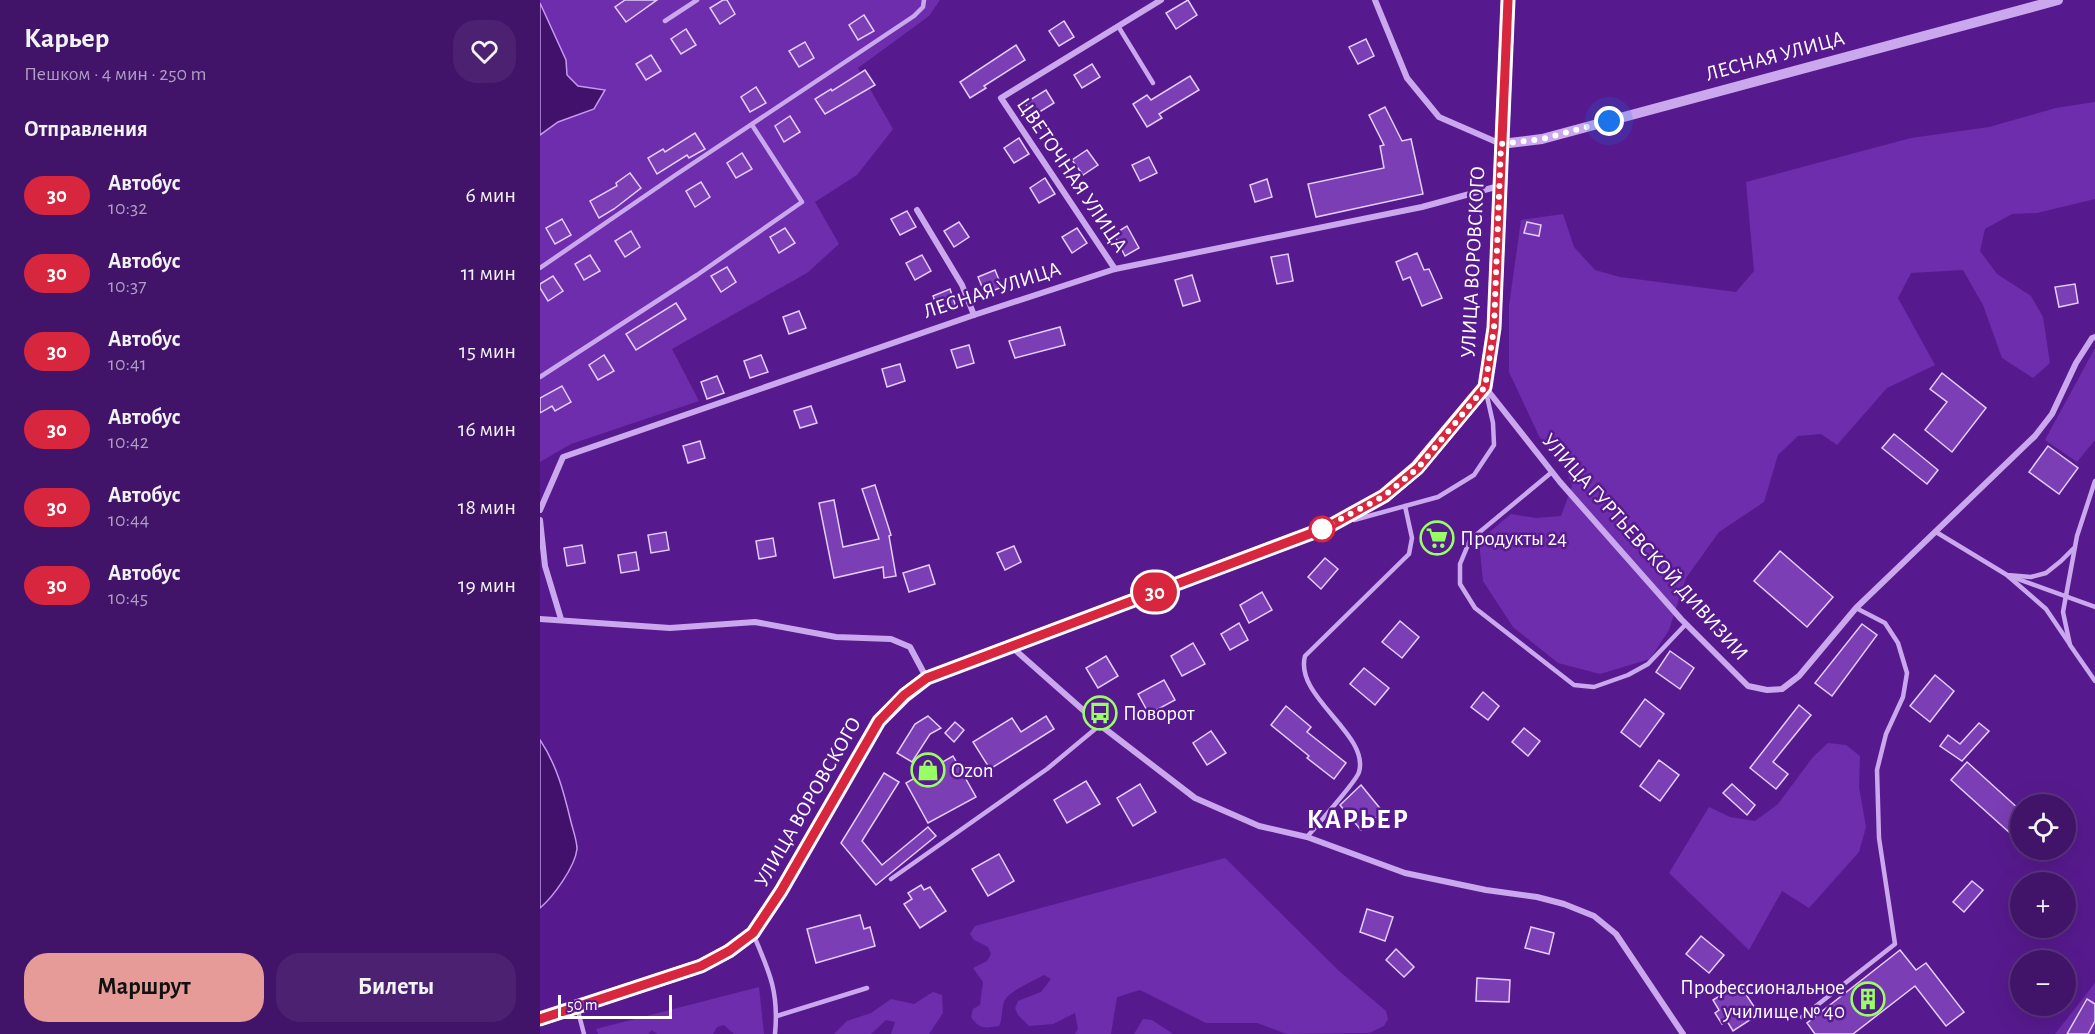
<!DOCTYPE html>
<html lang="ru">
<meta charset="utf-8">
<style>
:root{--surface:#41146a;--page:#4c2172;--text:#f1f3f6;--muted:#ae9ec1;--line:#5a337e;--accent:#e69b98}
body{margin:0;font-family:"Alegreya Sans",sans-serif;background:var(--page);color:var(--text);height:100vh;display:flex;flex-direction:column;font-size:22px;white-space:nowrap}
*{box-sizing:border-box;margin:0}
p{font-size:20px;color:var(--muted)}
.icon{flex:none;width:33px;height:33px;fill:none;stroke:currentColor;stroke-width:2;stroke-linecap:round;stroke-linejoin:round}
.map{position:relative;flex:1;overflow:hidden}
.side{display:flex;flex-direction:column;background:var(--surface);width:540px}
.side>*{flex:none}
.badge{padding:0 12px;border-radius:20px;font-size:21px;line-height:39px}
.fabs{position:absolute;left:1470px;top:794px;display:grid;gap:12px}
.fabs a{display:grid;place-items:center;width:66px;height:66px;border-radius:50%;background:var(--surface);box-shadow:0 6px 24px #0002,0 0 0 2px var(--line);font-size:30px}
.scale{position:absolute;left:18px;bottom:15px;width:114px;box-sizing:border-box;padding-left:6px;border:3px solid #fff;border-top:0;font-size:16px;line-height:21px;white-space:nowrap;color:#fff;-webkit-text-stroke:4px #571a8e;paint-order:stroke}
.you{position:absolute;width:30px;height:30px;margin:-15px;border:4px solid #fff;border-radius:50%;background:#1a73e8;box-shadow:0 0 0 9px #1a73e833}
.map>.badge{position:absolute;translate:-50% -50%;box-shadow:0 0 0 3px #fff}
h2{padding:0 24px;font-size:22px;line-height:54px}
.round{display:grid;place-items:center;flex:none;width:63px;height:63px;border-radius:24px;background:var(--page)}
.summary{display:flex;align-items:center;justify-content:space-between;height:102px;padding:0 24px}
h1{font-size:28px;font-weight:700;line-height:45px}
.cta{display:flex;gap:12px;margin-top:auto;padding:12px 24px}
.cta a{flex:1;height:69px;border-radius:24px;background:var(--accent);color:#111;font-size:24px;font-weight:700;line-height:69px;text-align:center}
.cta a+a{background:var(--page);color:var(--text)}
ul{padding:0;list-style:none}
li{display:flex;align-items:center;gap:18px;height:78px;padding:0 24px}
li div{flex:1}
li b{display:block;font-size:22px}
li em{font-style:normal}
li .badge{min-width:66px;font-weight:700;text-align:center}
main{display:flex;flex:1;min-height:0}
.map>svg:first-child{display:block}
</style>
<main>
<section class="side">
<div class="summary"><div><h1>Карьер</h1><p>Пешком · 4 мин · 250 m</p></div><a class="round"><svg class="icon" aria-label="heart" viewBox="0 0 24 24"><path d="M12 20l-8-8c-3-5 5-10 8-4 3-6 11-1 8 4z"/></svg></a></div>
<h2>Отправления</h2>
<ul>
<li><span class="badge" style="background:#d7263d;color:#fff">30</span><div><b>Автобус</b><p>10:32</p></div><em>6 мин</em></li>
<li><span class="badge" style="background:#d7263d;color:#fff">30</span><div><b>Автобус</b><p>10:37</p></div><em>11 мин</em></li>
<li><span class="badge" style="background:#d7263d;color:#fff">30</span><div><b>Автобус</b><p>10:41</p></div><em>15 мин</em></li>
<li><span class="badge" style="background:#d7263d;color:#fff">30</span><div><b>Автобус</b><p>10:42</p></div><em>16 мин</em></li>
<li><span class="badge" style="background:#d7263d;color:#fff">30</span><div><b>Автобус</b><p>10:44</p></div><em>18 мин</em></li>
<li><span class="badge" style="background:#d7263d;color:#fff">30</span><div><b>Автобус</b><p>10:45</p></div><em>19 мин</em></li>
</ul>
<div class="cta"><a>Маршрут</a><a>Билеты</a></div>
</section>
<div class="map">
<svg width="1555" height="1034" viewBox="0 0 1555 1034">
<rect width="100%" height="100%" fill="#571a8e"/>
<!-- green -->
<g fill="#6e2dac">
<path d="M 0,0 L 400,0 L 389,16 L 318,68 L 353,129 L 317,175 L 275,202 L 299,244 L 267,273 L 132,349 L 159,401 L 31,444 L 0,462 Z"/>
<path d="M 1555,102 L 1555,199 L 1497,213 L 1472,214 L 1445,229 L 1440,251 L 1457,274 L 1491,296 L 1503,317 L 1510,363 L 1493,378 L 1462,358 L 1443,305 L 1423,270 L 1371,273 L 1358,298 L 1395,365 L 1347,388 L 1297,445 L 1281,434 L 1258,436 L 1238,455 L 1224,502 L 1179,532 L 1146,578 L 1129,630 L 1110,659 L 1060,674 L 1018,663 L 973,627 L 943,581 L 939,541 L 971,514 L 996,518 L 1021,516 L 1032,486 L 1026,469 L 999,436 L 969,372 L 969,306 L 981,220 L 1023,214 L 1034,247 L 1055,270 L 1080,277 L 1196,292 L 1214,271 L 1206,182 L 1371,138 L 1449,127 L 1516,108 Z"/>
<path d="M 1555,348 L 1555,440 L 1537,462 L 1505,440 Z"/>
<path d="M 1288,743 L 1306,745 L 1320,756 L 1319,787 L 1326,827 L 1319,852 L 1269,908 L 1242,891 L 1209,950 L 1129,873 L 1169,807 L 1190,817 L 1215,821 L 1238,804 L 1273,757 Z"/>
<path d="M 685,858 L 799,971 L 846,1011 L 848,1019 L 844,1026 L 829,1033 L 747,1034 L 717,1023 L 666,1023 L 600,990 L 577,997 L 571,1034 L 535,1034 L 538,1029 L 535,1013 L 513,1024 L 489,1026 L 478,1015 L 475,1008 L 478,1001 L 501,992 L 511,979 L 504,975 C 495,980 467,992 464,1002 C 461,1010 463,1018 459,1026 C 445,1028 440,1030 431,1017 L 433,1009 L 440,1005 L 443,982 L 433,968 L 447,961 L 451,954 L 448,947 L 434,940 L 430,934 L 435,926 Z"/>
<path d="M 1555,983 L 1555,1034 L 1515,1034 Z"/>
<path d="M 219,987 L 224,1034 L 194,1034 L 184,1025 L 177,1027 L 173,1034 L 117,1034 L 112,1030 L 108,1034 L 58,1034 L 56,1029 Z"/>
<path d="M 393,992 L 402,995 L 403,1013 L 389,1034 L 351,1034 L 355,1022 L 346,1020 L 331,1034 L 294,1034 L 307,1021 L 331,1013 L 351,999 L 374,1004 Z"/>
<path d="M 603,1019 L 612,1020 L 633,1034 L 594,1034 Z"/>
</g>
<!-- water -->
<g fill="#41116c" stroke="#c599f0" stroke-width="1.5">
<path d="M 0,3 L 26,60 L 27,75 L 38,86 L 65,90 L 54,109 L 18,122 L 0,135 Z"/>
<path d="M 0,740 C 17,765 24,793 31,822 C 33,830 37,841 37,849 C 35,867 13,897 0,908 Z"/>
</g>
<!-- building -->
<g fill="#7b3eb4" stroke="#e4cdfa" stroke-width="1.5">
<path d="M 85,0 L 117,0 L 86,22 L 75,7 Z"/>
<path d="M 183,0 L 187,0 L 195,14 L 180,24 L 170,8 Z"/>
<path d="M 648,0 L 657,15 L 636,29 L 626,13 Z"/>
<path d="M 324,15 L 334,31 L 318,40 L 309,25 Z"/>
<path d="M 524,21 L 534,37 L 519,46 L 509,31 Z"/>
<path d="M 146,29 L 156,45 L 141,54 L 131,39 Z"/>
<path d="M 826,39 L 834,56 L 818,64 L 809,47 Z"/>
<path d="M 265,42 L 274,58 L 259,67 L 249,51 Z"/>
<path d="M 476,45 L 485,60 L 444,86 L 446,88 L 430,98 L 420,82 Z"/>
<path d="M 111,55 L 121,71 L 106,80 L 96,64 Z"/>
<path d="M 552,64 L 560,77 L 542,88 L 534,75 Z"/>
<path d="M 325,70 L 335,85 L 285,114 L 275,99 L 291,89 L 292,91 Z"/>
<path d="M 650,76 L 659,90 L 619,114 L 622,118 L 607,127 L 593,104 L 607,95 L 611,100 Z"/>
<path d="M 216,87 L 226,103 L 210,112 L 201,97 Z"/>
<path d="M 506,90 L 514,103 L 493,116 L 485,103 Z"/>
<path d="M 845,107 L 862,141 L 871,139 L 883,194 L 776,217 L 768,184 L 844,168 L 840,146 L 844,145 L 829,115 Z"/>
<path d="M 250,116 L 260,132 L 244,142 L 235,126 Z"/>
<path d="M 155,133 L 165,149 L 149,158 L 147,155 L 117,174 L 108,158 L 123,149 L 125,152 Z"/>
<path d="M 479,138 L 489,154 L 474,163 L 464,148 Z"/>
<path d="M 547,150 L 558,165 L 543,175 L 532,160 Z"/>
<path d="M 202,153 L 212,169 L 196,178 L 187,163 Z"/>
<path d="M 609,157 L 617,173 L 600,181 L 592,165 Z"/>
<path d="M 90,173 L 101,188 L 74,209 L 59,218 L 50,201 L 77,186 L 76,183 Z"/>
<path d="M 505,178 L 515,194 L 499,203 L 490,188 Z"/>
<path d="M 727,179 L 732,197 L 715,202 L 710,185 Z"/>
<path d="M 161,182 L 170,197 L 155,207 L 146,191 Z"/>
<path d="M 367,211 L 376,227 L 360,235 L 351,219 Z"/>
<path d="M 22,219 L 31,235 L 15,244 L 6,228 Z"/>
<path d="M 419,222 L 429,237 L 414,247 L 404,231 Z"/>
<path d="M 987,222 L 1001,225 L 999,236 L 984,233 Z"/>
<path d="M 587,226 L 599,248 L 585,256 L 574,234 Z"/>
<path d="M 245,228 L 255,243 L 239,253 L 230,237 Z"/>
<path d="M 537,228 L 547,243 L 532,253 L 522,237 Z"/>
<path d="M 91,231 L 100,247 L 85,257 L 75,241 Z"/>
<path d="M 877,253 L 884,270 L 889,269 L 902,298 L 882,306 L 870,277 L 863,280 L 856,262 Z"/>
<path d="M 748,254 L 753,281 L 737,284 L 731,257 Z"/>
<path d="M 50,255 L 60,271 L 44,280 L 35,264 Z"/>
<path d="M 382,255 L 391,271 L 375,280 L 366,263 Z"/>
<path d="M 187,267 L 196,282 L 181,292 L 171,276 Z"/>
<path d="M 455,270 L 462,287 L 445,294 L 438,277 Z"/>
<path d="M 652,275 L 660,301 L 643,306 L 635,280 Z"/>
<path d="M 13,276 L 23,291 L 8,301 L 0,288 L 0,284 Z"/>
<path d="M 1535,284 L 1538,303 L 1519,307 L 1515,287 Z"/>
<path d="M 410,289 L 416,307 L 399,313 L 393,296 Z"/>
<path d="M 136,303 L 146,319 L 96,350 L 86,334 Z"/>
<path d="M 259,311 L 266,328 L 249,334 L 243,317 Z"/>
<path d="M 520,327 L 525,345 L 475,358 L 469,341 Z"/>
<path d="M 429,345 L 434,363 L 417,368 L 411,350 Z"/>
<path d="M 64,355 L 74,371 L 58,380 L 49,365 Z"/>
<path d="M 221,355 L 228,372 L 210,378 L 204,361 Z"/>
<path d="M 360,364 L 365,381 L 347,387 L 342,369 Z"/>
<path d="M 1402,373 L 1446,408 L 1412,452 L 1385,430 L 1407,402 L 1390,389 Z"/>
<path d="M 177,376 L 184,393 L 167,399 L 161,382 Z"/>
<path d="M 22,386 L 31,402 L 15,411 L 12,406 L 0,413 L 0,398 Z"/>
<path d="M 271,406 L 277,423 L 260,428 L 254,411 Z"/>
<path d="M 1354,434 L 1398,470 L 1387,484 L 1342,448 Z"/>
<path d="M 160,441 L 165,458 L 148,463 L 143,446 Z"/>
<path d="M 1508,446 L 1538,468 L 1519,494 L 1489,472 Z"/>
<path d="M 335,485 L 351,535 L 349,536 L 356,576 L 344,578 L 343,567 L 294,578 L 279,503 L 294,500 L 303,547 L 339,539 L 322,489 Z"/>
<path d="M 126,532 L 129,550 L 111,553 L 108,535 Z"/>
<path d="M 233,538 L 236,556 L 219,559 L 216,541 Z"/>
<path d="M 42,545 L 45,563 L 27,566 L 24,548 Z"/>
<path d="M 474,546 L 481,562 L 465,570 L 457,553 Z"/>
<path d="M 1240,551 L 1293,597 L 1267,627 L 1214,581 Z"/>
<path d="M 96,552 L 99,570 L 81,573 L 78,555 Z"/>
<path d="M 785,558 L 798,569 L 781,589 L 768,577 Z"/>
<path d="M 389,565 L 395,584 L 369,592 L 363,573 Z"/>
<path d="M 722,592 L 732,610 L 709,623 L 700,605 Z"/>
<path d="M 860,621 L 879,637 L 862,658 L 842,642 Z"/>
<path d="M 699,623 L 708,640 L 690,650 L 681,634 Z"/>
<path d="M 1322,624 L 1337,635 L 1292,696 L 1275,683 Z"/>
<path d="M 653,643 L 665,664 L 642,676 L 631,656 Z"/>
<path d="M 1130,651 L 1154,668 L 1140,689 L 1116,672 Z"/>
<path d="M 566,656 L 578,676 L 558,688 L 546,668 Z"/>
<path d="M 824,668 L 849,688 L 835,705 L 810,684 Z"/>
<path d="M 1395,675 L 1414,691 L 1390,722 L 1370,706 Z"/>
<path d="M 624,680 L 635,700 L 609,714 L 598,694 Z"/>
<path d="M 943,692 L 959,706 L 948,720 L 931,707 Z"/>
<path d="M 1105,699 L 1124,714 L 1100,747 L 1081,732 Z"/>
<path d="M 1259,705 L 1271,715 L 1233,762 L 1248,774 L 1236,789 L 1210,768 Z"/>
<path d="M 746,706 L 771,727 L 767,732 L 806,763 L 794,779 L 767,758 L 769,756 L 731,725 Z"/>
<path d="M 388,716 L 401,728 L 390,734 L 372,762 L 357,753 L 375,724 Z"/>
<path d="M 506,716 L 514,729 L 450,769 L 433,742 L 472,718 L 481,732 Z"/>
<path d="M 415,722 L 424,730 L 414,742 L 405,733 Z"/>
<path d="M 1439,723 L 1449,731 L 1422,761 L 1400,746 L 1408,735 L 1420,744 Z"/>
<path d="M 984,728 L 1000,741 L 988,756 L 972,742 Z"/>
<path d="M 671,731 L 686,753 L 667,765 L 653,743 Z"/>
<path d="M 413,756 L 436,797 L 388,823 L 366,783 Z"/>
<path d="M 1119,760 L 1139,775 L 1120,801 L 1100,786 Z"/>
<path d="M 1427,762 L 1480,810 L 1480,842 L 1411,780 Z"/>
<path d="M 344,773 L 359,782 L 322,841 L 342,865 L 388,827 L 396,836 L 336,885 L 301,843 Z"/>
<path d="M 546,781 L 560,804 L 527,823 L 514,800 Z"/>
<path d="M 600,784 L 616,812 L 593,826 L 577,798 Z"/>
<path d="M 1192,784 L 1215,805 L 1207,815 L 1183,793 Z"/>
<path d="M 821,785 L 843,812 L 821,830 L 800,805 Z"/>
<path d="M 459,854 L 474,881 L 448,896 L 432,869 Z"/>
<path d="M 1432,881 L 1443,890 L 1424,912 L 1413,902 Z"/>
<path d="M 381,885 L 384,890 L 390,887 L 406,911 L 380,928 L 364,904 L 372,899 L 368,893 Z"/>
<path d="M 827,909 L 853,917 L 845,941 L 820,932 Z"/>
<path d="M 320,915 L 324,929 L 330,927 L 335,946 L 276,963 L 267,929 Z"/>
<path d="M 991,927 L 1014,933 L 1009,954 L 985,948 Z"/>
<path d="M 1161,936 L 1184,955 L 1169,973 L 1146,954 Z"/>
<path d="M 856,949 L 874,967 L 864,977 L 846,960 Z"/>
<path d="M 1360,950 L 1376,970 L 1386,963 L 1424,1012 L 1406,1026 L 1375,986 L 1313,1034 L 1275,1034 L 1267,1023 Z"/>
<path d="M 937,978 L 970,980 L 969,1002 L 936,1001 Z"/>
<path d="M 1199,984 L 1219,1014 L 1193,1031 L 1187,1021 L 1182,1024 L 1175,1013 L 1179,1010 L 1173,1000 Z"/>
<path d="M 1547,999 L 1555,1004 L 1555,1021 L 1548,1034 L 1527,1034 Z"/>
</g>
<g fill="none" stroke-linecap="round" stroke-linejoin="round">
<!-- service -->
<g stroke="#cba7ee" stroke-width="4.5">
<path d="M 125,21 L 157,0"/>
<path d="M 578,26 L 613,83"/>
<path d="M 0,268 L 134,176 L 374,16 L 383,7 L 384,0"/>
<path d="M 0,377 L 157,275 L 262,202 L 212,125"/>
<path d="M 1012,472 L 930,540 L 920,564 L 920,584 L 935,608 L 1034,685 L 1054,687 L 1088,675 L 1108,664 L 1146,624"/>
<path d="M 1555,481 L 1537,536 L 1523,612 L 1530,645 L 1555,681"/>
<path d="M 814,520 L 898,497 L 934,475 L 954,445 L 953,423 L 946,392"/>
<path d="M 1396,532 L 1467,575 L 1491,577 L 1506,573 L 1521,561 L 1533,549"/>
<path d="M 1468,576 L 1506,609 L 1529,643"/>
<path d="M 1475,578 L 1555,607"/>
<path d="M 767,837 C 776,826 817,781 819,772 C 830,734 754,697 765,656 L 869,554 L 872,538 L 865,506"/>
<path d="M 351,879 L 507,769 L 560,725"/>
<path d="M 214,936 C 230,973 239,993 235,1034"/>
<path d="M 38,1011 L 44,1034"/>
<path d="M 237,1016 L 327,988"/>
<path d="M 1262,1017 L 1355,944 L 1339,838 L 1337,770 L 1346,734 L 1363,697 L 1367,673 L 1358,643 L 1345,623 L 1316,608"/>
</g>
<!-- minor -->
<g stroke="#cba7ee" stroke-width="6">
<path d="M 835,0 L 867,78 L 899,117 L 961,144"/>
<path d="M 377,210 L 422,285 L 434,315"/>
<path d="M 575,269 L 461,98 L 621,0"/>
<path d="M 945,387 L 1020,482 L 1141,619 L 1208,686 L 1227,690 L 1242,689 L 1259,676 L 1316,608 L 1495,436 L 1512,414 L 1536,363 L 1552,338 L 1555,337"/>
<path d="M 0,510 L 23,457 L 434,315 L 575,269 L 882,207 L 959,186"/>
<path d="M 0,520 L 5,566 L 21,619"/>
<path d="M 0,619 L 130,628 L 215,622 L 296,637 L 351,639 L 370,647 L 386,677"/>
<path d="M 473,648 L 560,725 L 655,798 L 719,826 L 767,837 L 865,873 L 946,890 L 997,897 L 1024,904 L 1054,916 L 1076,934 L 1143,1034"/>
</g>
<!-- tertiary -->
<path stroke="#cba7ee" stroke-width="10" d="M 961,144 L 1002,139 L 1518,0"/>
<!-- primary -->
<path stroke="#f8eeff" stroke-width="15" d="M 0,1019 L 161,966 L 189,951 L 213,933 L 241,891 L 339,721 L 365,695 L 387,678 L 788,527 L 844,496 L 877,468 L 945,387 L 954,328 L 968,0"/>
</g>
<g fill="none" stroke-linecap="round" stroke-linejoin="round">
<!-- line casing -->
<g stroke="#fff" stroke-width="14">
<path id="line" d="M 0,1019 L 161,966 L 189,951 L 213,933 L 241,891 L 339,721 L 364,695 L 387,678 L 788,527 L 844,496 L 878,468 L 945,387 L 954,328 L 968,0"/>
</g>
<!-- line -->
<use href="#line" stroke="#d7263d" stroke-width="9"/>
<!-- walk -->
<path stroke="#fff" stroke-width="6" stroke-dasharray="0 10.8" d="M 782,529 L 844,496 L 878,468 L 945,387 L 954,328 L 961,144 L 1002,139 L 1069,121"/>
</g>
<!-- icons -->
<defs>
<g id="supermarket-ring" transform="scale(1.725)"><circle r="9.5" fill="#571a8e" stroke="#97ff64" stroke-width="1.5"/><path d="M-6-5.5h2.5l.6 2H6L4.5 2H-2.5L-4.4-4H-6ZM-1.5 3.2a1.3 1.3 0 1 0 .1 0ZM3 3.2a1.3 1.3 0 1 0 .1 0Z" fill="#97ff64"/></g>
<g id="bus-ring" transform="scale(1.725)"><circle r="9.5" fill="#571a8e" stroke="#97ff64" stroke-width="1.5"/><path d="M-5-6H5V4H4V6H2V4H-2V6H-4V4H-5ZM-3.5-4V0h7V-4ZM-3.5 1.2v1.5H-2V1.2ZM2 1.2v1.5H3.5V1.2Z" fill="#97ff64"/></g>
<g id="shop-ring" transform="scale(1.725)"><circle r="9.5" fill="#571a8e" stroke="#97ff64" stroke-width="1.5"/><path d="M-5-2.5h2.3a2.7 3.5 0 0 1 5.4 0H5L5.5 6h-11ZM-1.5-2.5h3a1.5 2.3 0 0 0-3 0Z" fill="#97ff64"/></g>
<g id="building-ring" transform="scale(1.725)"><circle r="9.5" fill="#571a8e" stroke="#97ff64" stroke-width="1.5"/><path d="M-4-6H4V6H1V3H-1V6H-4ZM-2.5-4.3h1.7v1.8h-1.7ZM.8-4.3h1.7v1.8H.8ZM-2.5-1h1.7V.8h-1.7ZM.8-1h1.7V.8H.8Z" fill="#97ff64"/></g>
</defs>
<g fill-rule="evenodd">
<use href="#supermarket-ring" x="897" y="538"/>
<use href="#bus-ring" x="560" y="713"/>
<use href="#shop-ring" x="388" y="770"/>
<use href="#building-ring" x="1328" y="999"/>
</g>
<!-- markers -->
<circle fill="#fff" stroke="#d7263d" stroke-width="3" cx="782" cy="529" r="12"/>
<g text-anchor="middle" dominant-baseline="central" stroke-width="5" stroke-linejoin="round" paint-order="stroke">
<!-- street labels -->
<g font-size="21" fill="#fff" stroke="#571a8e">
<text transform="translate(1235 56) rotate(-15)">ЛЕСНАЯ УЛИЦА</text>
<text transform="translate(532 175) rotate(56)">ЦВЕТОЧНАЯ УЛИЦА</text>
<text transform="translate(933 262) rotate(-87)">УЛИЦА ВОРОВСКОГО</text>
<text transform="translate(452 290) rotate(-18)">ЛЕСНАЯ УЛИЦА</text>
<text transform="translate(1105 547) rotate(48)">УЛИЦА ГУРТЬЕВСКОЙ ДИВИЗИИ</text>
<text transform="translate(268 802) rotate(-60)">УЛИЦА ВОРОВСКОГО</text>
</g>
<!-- poi labels -->
<g font-size="21" fill="#fff" stroke="#571a8e" text-anchor="start">
<text x="920" y="538">Продукты 24</text>
<text x="583" y="713">Поворот</text>
<text x="411" y="770">Ozon</text>
<text x="1305" y="987" text-anchor="end">Профессиональное<tspan x="1305" dy="24">училище № 40</tspan></text>
</g>
<!-- district labels -->
<g font-size="27" font-weight="bold" letter-spacing="1.5" fill="#fff" stroke="#571a8e">
<text x="818" y="819">КАРЬЕР</text>
</g>
</g>
</svg>
<div class="fabs">
<a><svg class="icon" aria-label="locate" viewBox="0 0 24 24"><circle cx="12" cy="12" r="6"/><path d="M12 2v4M12 18v4M2 12h4M18 12h4"/></svg></a>
<a>+</a>
<a>−</a>
</div>
<div class="scale">50 m</div>
<div class="you" style="left:1069px;top:121px"></div>
<b class="badge" style="left:615px;top:592px;background:#d7263d;color:#fff">30</b>
</div>
</main>
